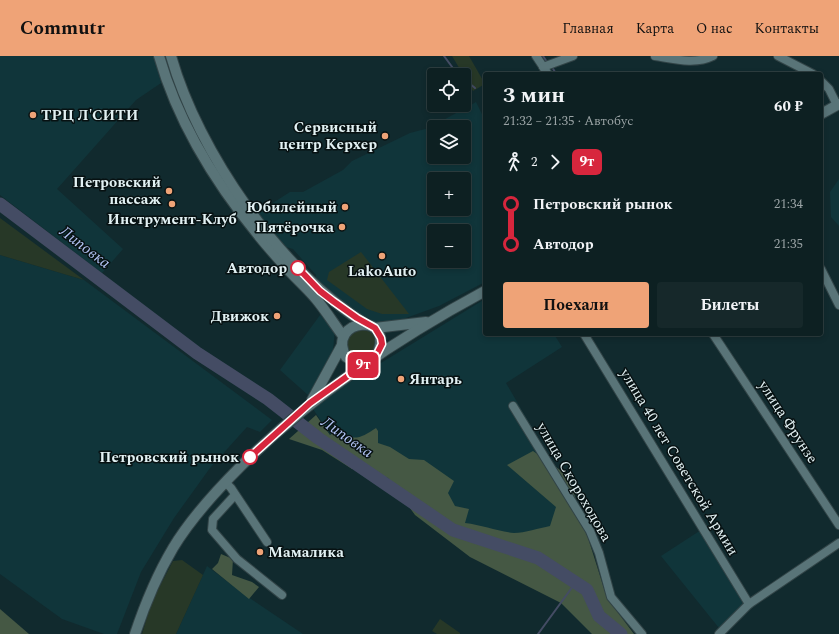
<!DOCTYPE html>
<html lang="ru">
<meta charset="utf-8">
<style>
:root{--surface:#0d2022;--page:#16282a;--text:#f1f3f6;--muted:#9aa3a5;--line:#2d3e40;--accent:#efa377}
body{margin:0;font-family:Spectral,serif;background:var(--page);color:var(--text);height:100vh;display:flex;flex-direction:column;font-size:15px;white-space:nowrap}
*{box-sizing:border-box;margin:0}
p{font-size:13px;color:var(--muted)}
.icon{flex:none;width:22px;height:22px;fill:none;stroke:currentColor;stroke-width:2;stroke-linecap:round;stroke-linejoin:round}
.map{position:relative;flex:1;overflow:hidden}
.drawer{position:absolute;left:483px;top:16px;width:340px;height:264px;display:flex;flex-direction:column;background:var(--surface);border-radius:4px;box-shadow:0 2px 6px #0003,0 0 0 1px var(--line)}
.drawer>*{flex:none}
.badge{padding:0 8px;border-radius:6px;font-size:14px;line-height:26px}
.tools{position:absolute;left:427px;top:12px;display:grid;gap:8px}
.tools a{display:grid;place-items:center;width:44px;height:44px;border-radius:4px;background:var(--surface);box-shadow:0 2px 6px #0003,0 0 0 1px var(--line);font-size:20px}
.map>.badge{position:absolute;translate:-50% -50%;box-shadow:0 0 0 2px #fff}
.legs{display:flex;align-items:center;gap:6px;height:44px;padding:0 20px;font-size:13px}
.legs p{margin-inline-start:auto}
.headline{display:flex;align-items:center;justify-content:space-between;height:68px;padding:0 20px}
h1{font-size:22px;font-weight:700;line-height:30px}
.button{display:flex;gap:8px;margin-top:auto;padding:8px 20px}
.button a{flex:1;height:46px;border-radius:4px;background:var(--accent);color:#111;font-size:16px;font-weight:700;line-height:46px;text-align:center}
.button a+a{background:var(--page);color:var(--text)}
ul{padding:0 20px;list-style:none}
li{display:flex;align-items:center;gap:14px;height:40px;font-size:15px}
li i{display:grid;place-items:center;width:6px;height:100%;margin:0 5px;background:currentColor}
li i::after{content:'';width:10px;height:10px;margin:-5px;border:3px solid;border-radius:50%;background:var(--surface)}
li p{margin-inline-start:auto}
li:first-child i{background:linear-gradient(#0000 50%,currentColor 0)}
li:last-child i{background:linear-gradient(currentColor 50%,#0000 0)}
header{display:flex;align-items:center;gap:24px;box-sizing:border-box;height:56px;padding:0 20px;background:var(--accent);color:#111}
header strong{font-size:19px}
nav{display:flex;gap:22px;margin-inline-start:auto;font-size:14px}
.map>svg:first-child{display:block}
</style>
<header>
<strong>Commutr</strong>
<nav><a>Главная</a><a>Карта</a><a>О нас</a><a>Контакты</a></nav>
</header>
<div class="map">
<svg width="839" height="578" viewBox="0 0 839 578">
<rect width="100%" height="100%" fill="#112a2e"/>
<!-- built -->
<g fill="#10353a" fill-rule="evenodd">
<path d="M 0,0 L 154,0 L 161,27 L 136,44 L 57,133 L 123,193 L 102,217 L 0,139 Z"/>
<path d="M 476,46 L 485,64 L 485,226 L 439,250 L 395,266 L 377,266 L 364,262 L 340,246 L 315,223 L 316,219 L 293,193 L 286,191 L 257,157 L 290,136 L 303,136 L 343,114 L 352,105 L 410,77 L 429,72 ZM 434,71 L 464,71 L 464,101 L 434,101 ZM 434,123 L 464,123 L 464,153 L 434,153 ZM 434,175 L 464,175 L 464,205 L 434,205 Z"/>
<path d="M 839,123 L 839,170 L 831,161 L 830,136 Z"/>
<path d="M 0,199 L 84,224 L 272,364 L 260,376 L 247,371 L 210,412 L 174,462 L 141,516 L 117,578 L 104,578 L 62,563 L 0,518 Z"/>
<path d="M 485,243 L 485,278 L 554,278 L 562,291 L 506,327 L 581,455 L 530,494 L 462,471 L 332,381 L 313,353 L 337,334 Z"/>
<path d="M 323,255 L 335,274 L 333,294 L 319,324 L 308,339 L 280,314 Z"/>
<path d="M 701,474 L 746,547 L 719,572 L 661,500 Z"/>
<path d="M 207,510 L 251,543 L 303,578 L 176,578 Z"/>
</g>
<!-- green -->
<g fill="#273827">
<path d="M 452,0 L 469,0 L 485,28 L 473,35 Z"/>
<path d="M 0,162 L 84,224 L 0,199 Z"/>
<path d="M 361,196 L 409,258 L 382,258 L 367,253 L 327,224 L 329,216 Z"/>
<path d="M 356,273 C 373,274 378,279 375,296 L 362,305 L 349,299 L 345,284 Z"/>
<path d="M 182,504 L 203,519 L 176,578 L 142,578 L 152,545 L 173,505 Z"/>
<path d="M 440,563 L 460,577 L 460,578 L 437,578 L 432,575 Z"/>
</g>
<!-- forest -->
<g fill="#455844">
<path d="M 316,359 L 330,379 L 337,375 C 354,386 361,382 376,372 L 378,375 L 378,387 L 390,391 L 409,403 L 424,404 L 454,425 L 448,437 L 455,450 L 469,453 L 465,467 C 482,469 497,475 514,477 C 525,477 539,472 550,470 L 556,451 L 507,409 L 533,395 L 563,416 L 572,431 L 607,542 L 634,578 L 592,578 L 561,547 L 470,501 L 415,459 L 388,422 L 382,420 L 362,407 L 352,413 L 322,394 L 289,383 Z"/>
<path d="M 221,498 L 233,503 L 232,519 L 252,526 L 259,531 L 249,543 L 212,513 L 218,507 Z"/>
<path d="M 0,553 L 29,578 L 0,578 Z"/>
</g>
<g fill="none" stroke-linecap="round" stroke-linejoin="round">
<!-- stream -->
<g stroke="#444c64" stroke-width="2">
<path d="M 444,0 L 458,19"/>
<path d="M 543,0 L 547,6"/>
<path d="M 552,11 L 555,16"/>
<path d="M 464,23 L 475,32"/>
<path d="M 483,42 L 485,47"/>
<path d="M 538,578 L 576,526"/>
</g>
<!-- river -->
<path stroke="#444c64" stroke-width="13" d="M 0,148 L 197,297 L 268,343 L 318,382 L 453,474 L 538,502 L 587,534 L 599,560 L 621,578"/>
<!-- street casing -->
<g stroke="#324447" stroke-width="10">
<g id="street">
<path d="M 536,0 L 548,18"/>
<path d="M 655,0 C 674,3 695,9 713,0"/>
<path d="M 778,0 L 813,18"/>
<path d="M 543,11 L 573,0"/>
<path d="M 821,25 L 829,33 L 837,49"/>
<path d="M 821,213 L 839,249"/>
<path d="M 584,278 L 749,548"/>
<path d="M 713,278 L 839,469"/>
<path d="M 513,350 L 590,475 L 599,497 L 611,541 L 642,578"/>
<path d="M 225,426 L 231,432 L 267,486"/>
<path d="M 235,439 L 213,463 L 212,474 L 237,503 L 282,539"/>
<path d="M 719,578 L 749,548 L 839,487"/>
</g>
</g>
<!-- secondary casing -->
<g stroke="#324447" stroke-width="12">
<g id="secondary">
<path d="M 159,0 C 181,77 229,148 283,208 C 293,220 306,231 316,243 C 326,255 334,268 343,280"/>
<path d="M 171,0 C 198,96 281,216 366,268"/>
<path d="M 821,58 L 839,48"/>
<path d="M 375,272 L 426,266"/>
<path d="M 367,306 L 358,307 L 346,301 C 325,262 399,254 376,301"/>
<path d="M 312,344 L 342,289"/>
<path d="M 135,578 C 145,548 157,519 173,492 C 191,462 215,436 240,411 C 312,339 396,283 485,235"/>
</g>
</g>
<!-- street -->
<use href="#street" stroke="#597478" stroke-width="8"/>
<!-- secondary -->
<use href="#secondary" stroke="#597478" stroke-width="10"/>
</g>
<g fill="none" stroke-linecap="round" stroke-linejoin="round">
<!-- line-1 casing -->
<g stroke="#fff" stroke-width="9">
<path id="line-1" d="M 250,401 L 310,347 L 376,300 L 382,288 L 381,282 L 375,272 L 357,262 L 333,245 L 320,235 L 298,212"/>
</g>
<!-- line-1 -->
<use href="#line-1" stroke="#d7263d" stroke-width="6"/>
</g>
<!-- markers -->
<g fill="#efa377" stroke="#071112" stroke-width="1.5">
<circle cx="33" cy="59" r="4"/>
<circle cx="385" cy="80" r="4"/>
<circle cx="169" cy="135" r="4"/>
<circle cx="172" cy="148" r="4"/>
<circle cx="345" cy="151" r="4"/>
<circle cx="342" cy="171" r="4"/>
<circle cx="382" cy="200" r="4"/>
<circle cx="277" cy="260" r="4"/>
<circle cx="401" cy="323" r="4"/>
<circle cx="260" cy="496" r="4"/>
</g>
<g fill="#fff" stroke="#d7263d" stroke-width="2">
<circle cx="298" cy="212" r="7"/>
<circle cx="250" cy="401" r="7"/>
</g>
<g text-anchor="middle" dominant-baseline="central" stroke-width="3" stroke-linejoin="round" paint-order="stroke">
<!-- poi labels -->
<g font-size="15" font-weight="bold" fill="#e2f1f3" stroke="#071112" text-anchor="end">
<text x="41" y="59" text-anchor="start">ТРЦ Л'СИТИ</text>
<text x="377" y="71">Сервисный<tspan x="377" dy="17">центр Керхер</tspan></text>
<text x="161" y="126">Петровский<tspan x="161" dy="17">пассаж</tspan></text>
<text x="337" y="151">Юбилейный</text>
<text x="172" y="163" text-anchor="middle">Инструмент-Клуб</text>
<text x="334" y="171">Пятёрочка</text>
<text x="382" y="215" text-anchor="middle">LakoAuto</text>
<text x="269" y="260">Движок</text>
<text x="409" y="323" text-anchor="start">Янтарь</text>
<text x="268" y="496" text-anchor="start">Мамалика</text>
</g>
<!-- stop labels -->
<g font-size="15" font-weight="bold" fill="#e2f1f3" stroke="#071112" text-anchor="end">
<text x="287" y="212">Автодор</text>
<text x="239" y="401">Петровский рынок</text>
</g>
<!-- street labels -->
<g font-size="15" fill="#e2f1f3" stroke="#071112">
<text transform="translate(788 366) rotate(57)">улица Фрунзе</text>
<text transform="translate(679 406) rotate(59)">улица 40 лет Советской Армии</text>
<text transform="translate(574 426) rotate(60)">улица Скороходова</text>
</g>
<!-- water labels -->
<g font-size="16" font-style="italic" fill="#afc0f0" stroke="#071112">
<text transform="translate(85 191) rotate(37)">Липовка</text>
<text transform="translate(347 381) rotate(35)">Липовка</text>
</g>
</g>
</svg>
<div class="tools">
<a><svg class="icon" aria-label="locate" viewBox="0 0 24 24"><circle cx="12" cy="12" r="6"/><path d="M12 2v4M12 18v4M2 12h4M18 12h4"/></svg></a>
<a><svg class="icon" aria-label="layers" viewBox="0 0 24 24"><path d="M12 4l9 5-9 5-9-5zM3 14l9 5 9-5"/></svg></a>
<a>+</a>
<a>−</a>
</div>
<b class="badge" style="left:363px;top:309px;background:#d7263d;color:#fff">9т</b>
<section class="drawer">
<div class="headline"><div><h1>3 мин</h1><p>21:32 – 21:35 · Автобус</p></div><b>60 ₽</b></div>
<div class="legs"><svg class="icon" aria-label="walk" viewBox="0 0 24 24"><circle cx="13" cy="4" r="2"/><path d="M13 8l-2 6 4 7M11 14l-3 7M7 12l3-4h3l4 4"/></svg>2<svg class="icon" aria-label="forward" viewBox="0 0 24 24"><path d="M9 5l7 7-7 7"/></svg><b class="badge" style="background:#d7263d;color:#fff">9т</b></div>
<ul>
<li><i style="color:#d7263d"></i><b>Петровский рынок</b><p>21:34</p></li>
<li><i style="color:#d7263d"></i><b>Автодор</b><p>21:35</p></li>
</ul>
<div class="button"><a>Поехали</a><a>Билеты</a></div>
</section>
</div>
